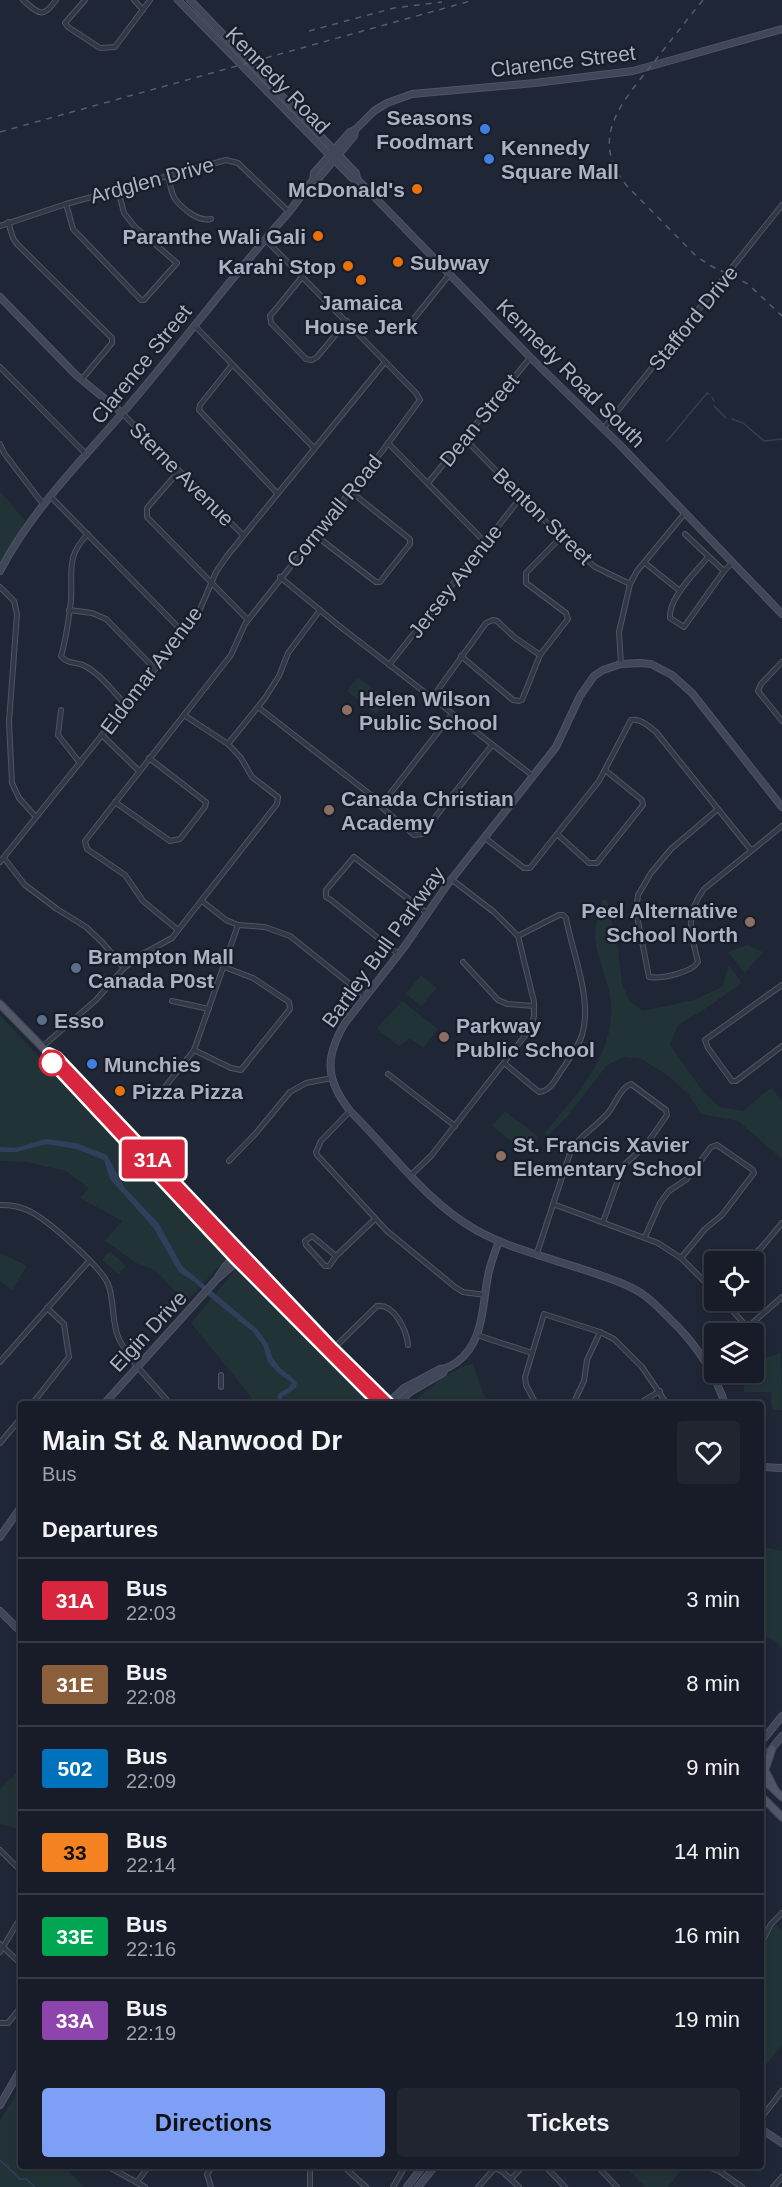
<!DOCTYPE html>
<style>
:root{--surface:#171c28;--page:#202530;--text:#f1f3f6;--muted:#9ea1a8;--line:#363a45;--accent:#7da0f6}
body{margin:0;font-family:Arial,sans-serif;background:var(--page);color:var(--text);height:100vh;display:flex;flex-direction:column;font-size:22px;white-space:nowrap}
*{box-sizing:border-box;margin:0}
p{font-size:20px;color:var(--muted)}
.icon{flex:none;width:33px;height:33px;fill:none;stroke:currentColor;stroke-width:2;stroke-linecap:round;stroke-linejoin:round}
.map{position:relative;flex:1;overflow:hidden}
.details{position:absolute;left:18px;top:1401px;width:746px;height:768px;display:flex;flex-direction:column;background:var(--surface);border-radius:6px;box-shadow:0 3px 9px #0003,0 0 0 2px var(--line)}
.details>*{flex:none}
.badge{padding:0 12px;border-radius:4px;font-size:21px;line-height:39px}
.tools{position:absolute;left:704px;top:1251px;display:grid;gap:12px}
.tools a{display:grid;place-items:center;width:60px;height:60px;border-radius:6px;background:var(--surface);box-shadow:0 3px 9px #0003,0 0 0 2px var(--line);font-size:30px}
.map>.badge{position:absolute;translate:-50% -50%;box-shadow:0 0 0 3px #fff}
h2{padding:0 24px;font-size:22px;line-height:54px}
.round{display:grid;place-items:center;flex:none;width:63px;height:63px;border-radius:6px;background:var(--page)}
.overview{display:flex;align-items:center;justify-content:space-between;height:102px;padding:0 24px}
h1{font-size:28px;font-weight:600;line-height:45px}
.button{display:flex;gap:12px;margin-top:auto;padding:12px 24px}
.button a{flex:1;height:69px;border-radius:6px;background:var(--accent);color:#111;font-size:24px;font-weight:600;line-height:69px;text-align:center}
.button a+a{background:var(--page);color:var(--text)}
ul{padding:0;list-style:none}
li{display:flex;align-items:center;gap:18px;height:84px;padding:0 24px;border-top:2px solid var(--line)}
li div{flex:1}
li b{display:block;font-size:22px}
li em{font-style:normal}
li .badge{min-width:66px;font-weight:700;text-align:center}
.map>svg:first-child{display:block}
</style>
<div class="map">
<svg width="782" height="2187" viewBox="0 0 782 2187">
<rect width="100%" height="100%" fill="#1f2635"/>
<!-- green -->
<g fill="#223337">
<path d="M 0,491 L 25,521 L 0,566 Z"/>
<path d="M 358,677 L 387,700 L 376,714 L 347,691 Z"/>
<path d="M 602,900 L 607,900 L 618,949 L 622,984 L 629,1000 L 642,1011 L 694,1000 L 722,987 L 729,965 L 742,983 L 705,1009 L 678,1025 L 670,1045 L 704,1093 L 720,1107 L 743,1111 L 772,1087 L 782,1102 L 782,1159 L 738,1121 L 701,1114 L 689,1095 L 670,1077 L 642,1059 L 624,1057 L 607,1065 L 567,1117 L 548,1136 L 544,1133 C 575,1098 615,1054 611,1004 C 610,984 594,951 595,932 C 596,922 600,910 602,900 Z"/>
<path d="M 747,945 L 763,952 L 745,973 L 728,952 Z"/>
<path d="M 421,975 L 437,988 L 421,1006 L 406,994 Z"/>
<path d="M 402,1001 L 438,1029 L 423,1048 L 410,1038 L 399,1046 L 379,1031 L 378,1027 Z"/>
<path d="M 0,1015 L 227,1258 L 186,1302 L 155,1270 L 138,1264 L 105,1241 L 122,1221 L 80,1198 L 89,1188 L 66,1171 L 27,1162 L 0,1161 Z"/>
<path d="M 505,1111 L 539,1137 L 527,1153 L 492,1126 Z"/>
<path d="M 110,1251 L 126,1266 L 119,1274 L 102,1260 Z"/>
<path d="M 0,1253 L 24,1264 L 26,1267 L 12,1290 L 0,1281 Z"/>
<path d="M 237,1268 L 370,1404 L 257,1404 L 191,1323 Z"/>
<path d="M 781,1353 L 782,1410 L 773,1410 L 771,1404 L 772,1392 L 744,1392 L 743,1373 L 753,1372 L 753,1361 Z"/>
<path d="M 473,1364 L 483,1393 L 489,1404 L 412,1404 C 423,1392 457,1365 473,1364 Z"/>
<path d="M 760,1546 L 782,1551 L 782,1649 L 775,1641 L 761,1634 Z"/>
<path d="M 21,1768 L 21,1834 L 15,1828 L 0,1824 L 0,1789 Z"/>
<path d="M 774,1923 L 782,1931 L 782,2045 L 761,2071 L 761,1955 L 766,1935 Z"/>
<path d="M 21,2086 L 21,2166 L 63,2166 L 84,2187 L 0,2187 L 0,2121 Z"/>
<path d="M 625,2166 L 684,2166 L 668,2187 L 645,2187 Z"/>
</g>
<!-- water -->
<path fill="#323f5c" d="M 46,1139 L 76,1143 L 107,1155 L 124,1187 L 159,1224 L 182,1266 L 258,1330 L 268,1344 L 272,1357 L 280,1368 L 297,1382 L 296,1388 L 282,1397 L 281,1404 L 277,1404 L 278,1394 L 288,1388 L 292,1383 L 278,1373 L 268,1362 L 263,1345 L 253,1332 L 210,1297 L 196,1283 L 179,1272 L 153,1227 L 110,1179 L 104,1160 L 76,1149 L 47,1144 L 16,1152 L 0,1152 L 0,1147 L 16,1148 Z"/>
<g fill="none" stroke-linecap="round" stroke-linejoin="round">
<!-- stream -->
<g stroke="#323f5c" stroke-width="1.5">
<path d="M 712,397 L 714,401"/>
<path d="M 714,406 L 726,418"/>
<path d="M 732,419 L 743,423 L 764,441 L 782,439"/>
<path d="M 667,441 L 707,393 L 709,394"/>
<path d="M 0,2160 L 20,2179 L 26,2179 L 35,2187"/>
</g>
<!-- street casing -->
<g stroke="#505564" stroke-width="6">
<g id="street">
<path d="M 23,0 C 39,14 43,19 56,0"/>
<path d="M 85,0 L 65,23 L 68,27 L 100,48 L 115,47 L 150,0"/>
<path d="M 134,0 L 143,10"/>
<path d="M 168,176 C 170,183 171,193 175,199 C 183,209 198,222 211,219"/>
<path d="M 66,204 L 73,229 L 141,300 L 144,300 L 177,263 L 135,227 L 124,213 L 118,190"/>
<path d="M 8,222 L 13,238 L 17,244 L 112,338 L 112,343 L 82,379"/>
<path d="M 0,226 L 66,204 L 226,160 L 238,163 L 289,212"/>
<path d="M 303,276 L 270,316 L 271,323 L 306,359 L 312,360 L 317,357 L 347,321"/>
<path d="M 412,321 L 449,275"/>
<path d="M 194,325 L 314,448"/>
<path d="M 232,365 L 200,405 L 199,410 L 277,493"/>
<path d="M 0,367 L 87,455"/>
<path d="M 122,413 L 243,535"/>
<path d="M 603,429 L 782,205"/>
<path d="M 464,438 L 561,537 L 595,567 L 630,584"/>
<path d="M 388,443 L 485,542"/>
<path d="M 0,444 L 4,453 L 43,504"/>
<path d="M 179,471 L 147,508 L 147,517 L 248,620"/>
<path d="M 428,483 L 530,358"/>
<path d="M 51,497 L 184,633"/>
<path d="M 88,534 C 65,557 73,572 71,600 C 69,618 66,639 61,656 C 67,664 75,662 83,665 C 100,673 113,692 126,705"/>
<path d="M 685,534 L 724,571"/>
<path d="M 315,535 L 376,582 L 380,582 L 410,544 L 410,539 L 350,491"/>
<path d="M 708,557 C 696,572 668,598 670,618 L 684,627 L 724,571 L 732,563"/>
<path d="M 645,563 L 680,591"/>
<path d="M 280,577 L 338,625 L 533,776"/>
<path d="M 0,587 L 14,601 L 17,614 L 9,722 L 12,783 L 19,798 L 36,817"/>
<path d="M 69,610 L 92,613 L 106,619 L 155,669"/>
<path d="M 461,656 L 513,700 L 519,701 L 522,700 L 540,655 L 568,619 L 566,613 L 526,583 L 526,573 L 561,537"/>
<path d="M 782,662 L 761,684 L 758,691 L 782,721"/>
<path d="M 621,664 L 619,632 L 630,584 L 637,571 L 685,513"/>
<path d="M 389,665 L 521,497"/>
<path d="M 432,698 L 486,623 L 493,620 L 497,621 L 514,637 L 540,655"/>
<path d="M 258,707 L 371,795 L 379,805 L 414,835 L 422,834 L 492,745"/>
<path d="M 61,710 L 58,735 L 80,763"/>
<path d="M 102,735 L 139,771"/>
<path d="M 228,744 L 265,698 L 279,676 L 288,653 L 320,610"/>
<path d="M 115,802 L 170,841 L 180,839 L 205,807 L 206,802 L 149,758"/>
<path d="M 379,805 L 386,799 L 452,714"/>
<path d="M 718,809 L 671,849 L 651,873 L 638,895 L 636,911 L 649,977 C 661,979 691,973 698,962 C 691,933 684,916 704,889 L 782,826"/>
<path d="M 557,834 L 589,863 L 597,863 L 643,805 L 642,800 L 605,770"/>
<path d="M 485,838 L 524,868 L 530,868 L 599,781 L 631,720 C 640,718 649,726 656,732 L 751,850"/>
<path d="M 4,858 L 25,885 L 57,909 L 86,927 L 102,942 L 124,968"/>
<path d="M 0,862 L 184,633 L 198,614 L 216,572 L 227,556 L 385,362"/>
<path d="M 202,901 L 226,920 L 238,925 L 265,927 L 290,936 L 365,996"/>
<path d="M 178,930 L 143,901 L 125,875 L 87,849 L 85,841 L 231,655 L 245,624 L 383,450 L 420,400 L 416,393 L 266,240"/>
<path d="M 398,954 L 331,900 L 326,897 L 326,890 L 354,857 L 428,914"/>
<path d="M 463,962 L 498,1000 L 507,1004 L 534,1006"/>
<path d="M 782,985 L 705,1040 L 708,1048 L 732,1081 L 736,1081 L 782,1046"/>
<path d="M 172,1001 L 209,1009"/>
<path d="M 42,1047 L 96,1000 L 124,968 L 141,955 L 172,938 L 277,804 L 278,797 L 252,777 L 241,758 L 228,744 L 184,715"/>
<path d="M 194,1050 L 231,1068 L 241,1070 L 290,1009 L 289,1002 L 253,978 L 224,967"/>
<path d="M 504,1063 L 539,1092 C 550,1091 555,1080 561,1071 C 569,1059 578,1048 582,1035 C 593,1000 572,952 566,918 L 563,915 L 559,915 L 518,936"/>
<path d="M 388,1074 L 455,1126"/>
<path d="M 165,1087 L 194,1050 L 238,925"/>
<path d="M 350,1111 L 321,1141 L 316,1152 L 317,1155 L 387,1231 L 455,1287 L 463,1292 L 485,1295"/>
<path d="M 229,1161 L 256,1133 L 290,1092 L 306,1083 L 332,1078"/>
<path d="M 411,1175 L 431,1156 L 531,1028 L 534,1016 L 534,1002 L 518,936 L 494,912 L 451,879"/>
<path d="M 553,1204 L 658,1243 L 681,1258 L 714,1291"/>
<path d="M 0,1205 C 9,1205 19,1206 27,1210 C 45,1217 101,1267 108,1284 C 115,1301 111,1322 119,1339 C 131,1363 153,1383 170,1404"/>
<path d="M 645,1237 L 660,1203 L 669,1191 L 687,1179 L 711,1147 L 717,1145 L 753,1170 L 754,1173 L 722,1215 L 705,1229 L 681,1258"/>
<path d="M 537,1253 L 571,1150 C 580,1135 596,1127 608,1113 C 615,1105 620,1088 631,1084 L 666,1110 L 667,1115 L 646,1145 L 623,1166 L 603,1222"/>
<path d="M 336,1256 L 329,1266 L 325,1266 L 306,1245 L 305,1241 L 312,1236 L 336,1256 L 375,1219"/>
<path d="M 743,1262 L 761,1248 L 782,1223"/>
<path d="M 723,1300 L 748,1328"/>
<path d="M 740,1334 L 782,1297"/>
<path d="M 477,1335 L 532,1353"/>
<path d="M 334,1348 L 377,1306 C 394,1303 407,1331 408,1345"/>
<path d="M 705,1360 L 714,1353"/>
<path d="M 0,1362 L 89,1261"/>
<path d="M 221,1387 L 221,1375"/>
<path d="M 32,1404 L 69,1357 L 64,1324 L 47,1308"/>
<path d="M 536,1404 L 526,1385 L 525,1377 L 544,1314 L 600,1332 L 614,1339 L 642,1367 L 667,1404"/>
<path d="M 573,1404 L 584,1381 L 587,1360 L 600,1332"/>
<path d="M 638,1404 L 660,1391"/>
<path d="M 0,1443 L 21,1418"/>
<path d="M 0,1850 L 21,1871"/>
<path d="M 21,1917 L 3,1947 L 21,1964"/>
<path d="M 0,1944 L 3,1947 L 0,1952"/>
<path d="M 760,1946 L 771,1924 L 782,1913"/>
<path d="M 0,2023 L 8,2023 L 21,2007"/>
<path d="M 760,2125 L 761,2118 L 782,2091"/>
<path d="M 107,2166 L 145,2187"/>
<path d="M 310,2166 L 310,2187"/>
<path d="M 343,2166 L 366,2187"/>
<path d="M 545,2166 L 565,2187"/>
<path d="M 597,2166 L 617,2187"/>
<path d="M 705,2166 L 719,2171 L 742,2187"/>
<path d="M 511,2179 L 523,2166"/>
<path d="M 137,2182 L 149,2166"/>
<path d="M 211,2187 L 207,2174 L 213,2166"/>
<path d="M 393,2187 L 403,2170 L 399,2166"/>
<path d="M 478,2187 L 495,2168 L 503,2172 L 519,2187"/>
<path d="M 773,2187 L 782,2177"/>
</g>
</g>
<!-- secondary casing -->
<g stroke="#505564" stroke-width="8">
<g id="secondary">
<path d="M 178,0 L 352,178 L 357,179"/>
<path d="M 190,0 L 356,173 L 357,179 L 530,357 L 619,444 L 782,614"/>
<path d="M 313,180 L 319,178 L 354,136 L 355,130"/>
<path d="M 0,297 L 76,375 L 122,413"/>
<path d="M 0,571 C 31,511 81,461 126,409 C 181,345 232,276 289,212 L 313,180 L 314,173 L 350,132 L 355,130 L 374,111 L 387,103 L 412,94 L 535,83 L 633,71 L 782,29"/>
<path d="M 218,1277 L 224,1268 L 240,1250"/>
<path d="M 104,1404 L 216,1280 L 240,1259"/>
<path d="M 387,1404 L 404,1388 L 440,1369 C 447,1369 451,1366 457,1362 C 484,1342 482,1307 488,1276 C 490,1264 495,1252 499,1241"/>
<path d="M 398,1404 L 410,1392 L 443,1373 L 445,1369"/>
<path d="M 725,1404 C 715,1374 700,1350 678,1327 C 666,1316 655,1302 641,1293 C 626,1283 608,1278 591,1272 C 553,1259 510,1249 476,1230 C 425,1201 391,1151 350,1111 C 326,1080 324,1058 345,1023 L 405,946 L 447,885 L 556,747 L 580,696 L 594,676 L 603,670 L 621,664 L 640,663 L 651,664 L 672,675 L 692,693 L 782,807"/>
<path d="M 760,1467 L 782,1468"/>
<path d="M 0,1537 L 21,1507"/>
<path d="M 0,1611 L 21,1632"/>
<path d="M 762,1741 L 782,1716"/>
<path d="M 760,1763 L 782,1736"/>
<path d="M 0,2105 L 21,2069"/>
<path d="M 764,2131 L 782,2143"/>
<path d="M 407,2187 L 423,2166"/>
<path d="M 418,2187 L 435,2166"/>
</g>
</g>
<!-- primary casing -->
<g stroke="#3c414f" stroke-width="9">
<g id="primary">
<path d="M 0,1004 L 49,1054 L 57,1058 L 334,1349 L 389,1404"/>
<path d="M 49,1054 L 51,1061 L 234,1257 L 380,1404"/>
<path d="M 760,1741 L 763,1739"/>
<path d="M 772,1749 L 765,1770 L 775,1790"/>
<path d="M 760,1776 L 782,1797"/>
<path d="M 760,1795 L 782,1817"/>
</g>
</g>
<!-- street -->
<use href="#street" stroke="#323845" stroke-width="4"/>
<!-- secondary -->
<use href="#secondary" stroke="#404758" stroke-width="6"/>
<!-- primary -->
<use href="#primary" stroke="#505766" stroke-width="7"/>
<!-- rail -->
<g stroke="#545c6d" stroke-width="1.5" stroke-dasharray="6 6" stroke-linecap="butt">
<path d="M 703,0 C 685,22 668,44 651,66 C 620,104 588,141 628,187 L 696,256 L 711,266 L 748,284 L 782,316"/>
<path d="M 309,31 L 394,8 L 442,2"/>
<path d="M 0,132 L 474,0"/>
</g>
</g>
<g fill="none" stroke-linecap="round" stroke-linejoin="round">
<!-- line casing -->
<g stroke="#fff" stroke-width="14">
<path id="line" d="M 380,1404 L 234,1257 L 52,1062 L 49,1054 L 57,1058 L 333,1349 L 389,1404"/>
</g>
<!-- line -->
<use href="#line" stroke="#d7263d" stroke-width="9"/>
</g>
<!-- markers -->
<g fill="#3f7fe0" stroke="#181d2a" stroke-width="2">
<circle cx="485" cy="129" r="6"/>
<circle cx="489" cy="159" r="6"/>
<circle cx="92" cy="1064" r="6"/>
</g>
<g fill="#e8710a" stroke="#181d2a" stroke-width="2">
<circle cx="417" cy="189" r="6"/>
<circle cx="318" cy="236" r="6"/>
<circle cx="398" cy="262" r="6"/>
<circle cx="348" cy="266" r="6"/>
<circle cx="361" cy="280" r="6"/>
<circle cx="120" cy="1091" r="6"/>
</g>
<g fill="#8d6e63" stroke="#181d2a" stroke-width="2">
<circle cx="347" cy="710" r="6"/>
<circle cx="329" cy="810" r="6"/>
<circle cx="750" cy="922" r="6"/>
<circle cx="444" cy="1037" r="6"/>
<circle cx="501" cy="1156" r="6"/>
</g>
<g fill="#5c6f8a" stroke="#181d2a" stroke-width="2">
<circle cx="76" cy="968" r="6"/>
<circle cx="42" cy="1020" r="6"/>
</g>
<circle fill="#fff" stroke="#d7263d" stroke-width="3" cx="52" cy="1063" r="12"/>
<g text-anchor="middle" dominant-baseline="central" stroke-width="4.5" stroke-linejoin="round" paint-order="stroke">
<!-- street labels -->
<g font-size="21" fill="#acb2c3" stroke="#181d2a">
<text transform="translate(563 61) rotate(-7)">Clarence Street</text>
<text transform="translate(278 80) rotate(46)">Kennedy Road</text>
<text transform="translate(152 180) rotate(-15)">Ardglen Drive</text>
<text transform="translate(693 318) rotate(-51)">Stafford Drive</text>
<text transform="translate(141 364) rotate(-51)">Clarence Street</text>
<text transform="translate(571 373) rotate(45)">Kennedy Road South</text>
<text transform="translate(479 420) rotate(-51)">Dean Street</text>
<text transform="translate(182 474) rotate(45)">Sterne Avenue</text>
<text transform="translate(334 511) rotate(-51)">Cornwall Road</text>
<text transform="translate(543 516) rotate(44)">Benton Street</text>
<text transform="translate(455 581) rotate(-52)">Jersey Avenue</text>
<text transform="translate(151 670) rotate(-53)">Eldomar Avenue</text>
<text transform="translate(383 947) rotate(-54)">Bartley Bull Parkway</text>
<text transform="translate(148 1331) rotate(-47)">Elgin Drive</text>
</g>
<!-- poi labels -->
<g font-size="21" font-weight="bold" fill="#acb2c3" stroke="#181d2a" text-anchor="start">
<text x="473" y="117" text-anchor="end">Seasons<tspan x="473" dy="24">Foodmart</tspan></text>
<text x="501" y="147">Kennedy<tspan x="501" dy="24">Square Mall</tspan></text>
<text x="405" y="189" text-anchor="end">McDonald's</text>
<text x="306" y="236" text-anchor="end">Paranthe Wali Gali</text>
<text x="410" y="262">Subway</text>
<text x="336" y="266" text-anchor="end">Karahi Stop</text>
<text x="361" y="302" text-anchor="middle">Jamaica<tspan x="361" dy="24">House Jerk</tspan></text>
<text x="359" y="698">Helen Wilson<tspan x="359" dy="24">Public School</tspan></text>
<text x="341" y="798">Canada Christian<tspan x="341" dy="24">Academy</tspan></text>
<text x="738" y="910" text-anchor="end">Peel Alternative<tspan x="738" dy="24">School North</tspan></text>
<text x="88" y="956">Brampton Mall<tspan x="88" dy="24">Canada P0st</tspan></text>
<text x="54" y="1020">Esso</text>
<text x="456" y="1025">Parkway<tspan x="456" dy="24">Public School</tspan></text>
<text x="104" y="1064">Munchies</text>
<text x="132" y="1091">Pizza Pizza</text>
<text x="513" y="1144">St. Francis Xavier<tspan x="513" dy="24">Elementary School</tspan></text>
</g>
</g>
</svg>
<div class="tools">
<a><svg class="icon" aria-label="locate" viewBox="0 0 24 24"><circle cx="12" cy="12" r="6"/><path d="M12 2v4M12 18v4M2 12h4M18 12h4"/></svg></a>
<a><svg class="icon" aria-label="layers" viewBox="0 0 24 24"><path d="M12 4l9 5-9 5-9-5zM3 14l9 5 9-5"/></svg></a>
</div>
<b class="badge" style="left:153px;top:1159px;background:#d7263d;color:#fff">31A</b>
<section class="details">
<div class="overview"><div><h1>Main St &amp; Nanwood Dr</h1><p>Bus</p></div><a class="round"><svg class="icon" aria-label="heart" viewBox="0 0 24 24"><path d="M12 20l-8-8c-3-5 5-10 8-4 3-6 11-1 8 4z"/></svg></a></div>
<h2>Departures</h2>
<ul>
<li><span class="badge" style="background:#d7263d;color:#fff">31A</span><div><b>Bus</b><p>22:03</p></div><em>3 min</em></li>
<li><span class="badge" style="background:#8b5e3c;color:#fff">31E</span><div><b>Bus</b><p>22:08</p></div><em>8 min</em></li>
<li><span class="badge" style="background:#0072bc;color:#fff">502</span><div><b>Bus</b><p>22:09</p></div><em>9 min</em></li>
<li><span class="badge" style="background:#f58220;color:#111">33</span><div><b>Bus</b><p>22:14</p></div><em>14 min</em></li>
<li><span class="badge" style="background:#00a651;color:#fff">33E</span><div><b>Bus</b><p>22:16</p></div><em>16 min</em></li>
<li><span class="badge" style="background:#8e44ad;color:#fff">33A</span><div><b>Bus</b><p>22:19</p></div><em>19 min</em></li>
</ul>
<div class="button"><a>Directions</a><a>Tickets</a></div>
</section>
</div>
